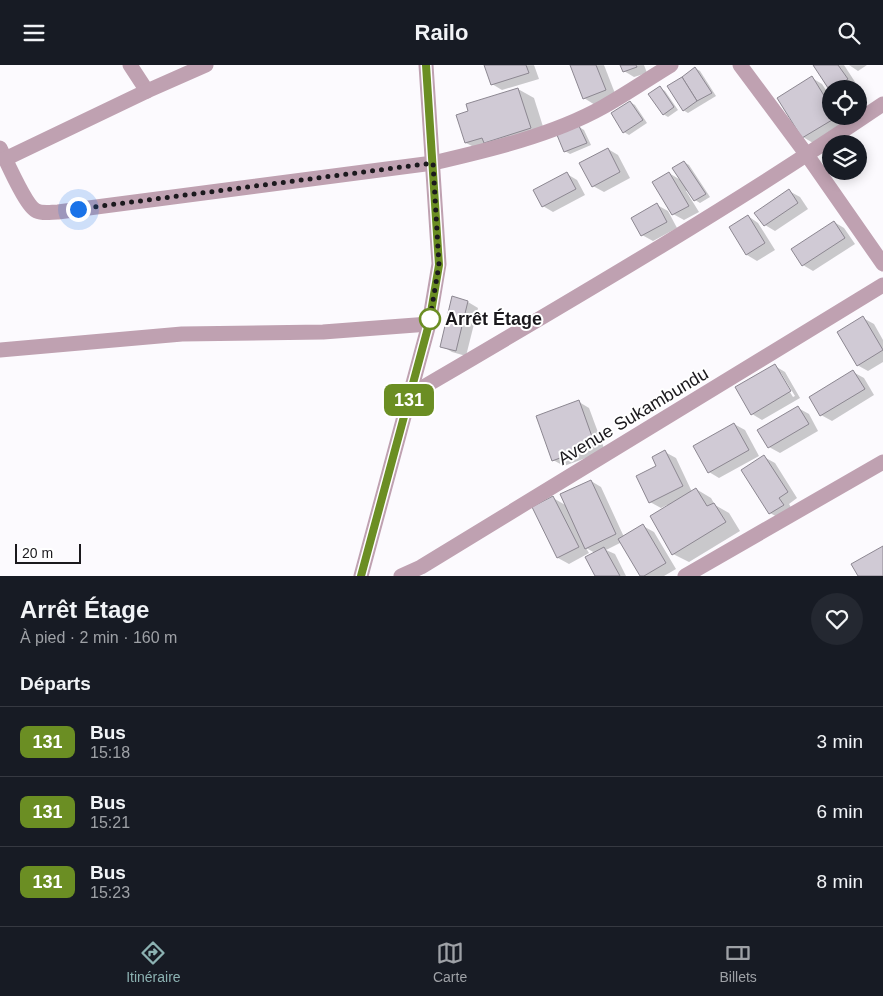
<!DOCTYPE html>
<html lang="fr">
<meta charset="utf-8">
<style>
:root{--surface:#171b24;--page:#242831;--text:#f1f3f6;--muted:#9ea1a6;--line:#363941;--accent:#8cb2b2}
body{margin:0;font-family:Arial,sans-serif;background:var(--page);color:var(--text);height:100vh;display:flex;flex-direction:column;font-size:19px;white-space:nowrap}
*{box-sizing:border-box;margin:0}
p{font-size:16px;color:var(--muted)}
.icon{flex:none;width:28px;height:28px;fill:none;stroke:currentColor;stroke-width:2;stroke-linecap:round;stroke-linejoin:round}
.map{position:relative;height:511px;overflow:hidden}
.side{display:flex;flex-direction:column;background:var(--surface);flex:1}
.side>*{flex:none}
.badge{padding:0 10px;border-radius:8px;font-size:18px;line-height:32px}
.fabs{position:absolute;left:822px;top:15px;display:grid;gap:10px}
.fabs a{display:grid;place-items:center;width:45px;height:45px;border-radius:50%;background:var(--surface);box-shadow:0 2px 12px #0003;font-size:25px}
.scale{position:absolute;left:15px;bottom:12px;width:66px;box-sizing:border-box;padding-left:5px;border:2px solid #1b191d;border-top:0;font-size:14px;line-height:18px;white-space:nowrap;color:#1b191d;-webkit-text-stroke:4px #fff;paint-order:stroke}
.you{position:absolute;width:25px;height:25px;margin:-12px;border:4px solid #fff;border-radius:50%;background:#1a73e8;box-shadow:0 0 0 8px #1a73e833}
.map>.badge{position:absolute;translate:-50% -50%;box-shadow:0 0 0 2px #fff}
h2{padding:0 20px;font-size:19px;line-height:45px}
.round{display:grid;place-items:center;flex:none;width:52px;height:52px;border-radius:26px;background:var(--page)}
.overview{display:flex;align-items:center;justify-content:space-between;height:85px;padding:0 20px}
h1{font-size:24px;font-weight:700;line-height:38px}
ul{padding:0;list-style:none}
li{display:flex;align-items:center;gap:15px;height:70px;padding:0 20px;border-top:1px solid var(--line)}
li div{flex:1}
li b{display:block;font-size:19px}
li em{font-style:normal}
li .badge{min-width:55px;font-weight:700;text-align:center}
header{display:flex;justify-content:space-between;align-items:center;height:65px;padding:0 20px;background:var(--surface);font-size:22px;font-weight:700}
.dock{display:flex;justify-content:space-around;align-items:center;height:70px;border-top:1px solid var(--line);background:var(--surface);font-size:14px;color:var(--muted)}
.dock a{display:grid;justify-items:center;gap:2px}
.dock .selected{color:var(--accent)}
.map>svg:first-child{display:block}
</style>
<header><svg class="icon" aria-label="menu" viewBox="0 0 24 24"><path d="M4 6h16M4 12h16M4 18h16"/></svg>Railo<svg class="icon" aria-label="search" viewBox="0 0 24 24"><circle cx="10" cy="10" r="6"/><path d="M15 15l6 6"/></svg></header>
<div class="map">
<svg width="883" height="511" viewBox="0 0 883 511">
<rect width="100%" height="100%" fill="#fcfafe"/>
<!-- shadow -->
<g fill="#0003" fill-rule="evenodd">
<path d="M 489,0 L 534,0 L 539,14 L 502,25 L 492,19 Z"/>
<path d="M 571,0 L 604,0 L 616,31 L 595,40 L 584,33 Z"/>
<path d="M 621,0 L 644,0 L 647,8 L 634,12 L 624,6 Z"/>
<path d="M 815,0 L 844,0 L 857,20 L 852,24 L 831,24 Z"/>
<path d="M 849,0 L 867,0 L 858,6 Z"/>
<path d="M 695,3 L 700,6 L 716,31 L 688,48 L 683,45 Z"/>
<path d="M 812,13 L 822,19 L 831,33 L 831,51 L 843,51 L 847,58 L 813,78 L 803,72 Z"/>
<path d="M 660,23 L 665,26 L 678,45 L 668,52 L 663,49 Z"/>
<path d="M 518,24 L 534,33 L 546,71 L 482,86 L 466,78 Z"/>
<path d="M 630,37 L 635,40 L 647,58 L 629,70 L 624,67 Z"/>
<path d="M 579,62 L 584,65 L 591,80 L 570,89 L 565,86 Z"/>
<path d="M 608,84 L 618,90 L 630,113 L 604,127 L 593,121 Z"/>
<path d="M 684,97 L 689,100 L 710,132 L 700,138 L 695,135 L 688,125 L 686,126 L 699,147 L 684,155 L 673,149 L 654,117 L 669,108 L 682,116 Z"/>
<path d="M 567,109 L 577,115 L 585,130 L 553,147 L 543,141 Z"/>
<path d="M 789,126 L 800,132 L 808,144 L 775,166 L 765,160 Z"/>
<path d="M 657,140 L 668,146 L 677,163 L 653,176 L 642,170 Z"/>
<path d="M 748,151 L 758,158 L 775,185 L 757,196 L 747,190 Z"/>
<path d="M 834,157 L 844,163 L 855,179 L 813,206 L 803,200 Z"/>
<path d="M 468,237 L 478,243 L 466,291 L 452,287 L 442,281 Z"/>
<path d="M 863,253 L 874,259 L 883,275 L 883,297 L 868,306 L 857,300 Z"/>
<path d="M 775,301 L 785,307 L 800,333 L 762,355 L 752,349 ZM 778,308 L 781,308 L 795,331 L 793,332 Z"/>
<path d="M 853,307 L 864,313 L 874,330 L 832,356 L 821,350 L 810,333 Z"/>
<path d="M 579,337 L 589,343 L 605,386 L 564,401 L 553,395 Z"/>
<path d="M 798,343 L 809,349 L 818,366 L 780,388 L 769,382 Z"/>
<path d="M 734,359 L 745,365 L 759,391 L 719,413 L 709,407 Z"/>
<path d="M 665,387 L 676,393 L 692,427 L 696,424 L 711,433 L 715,440 L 729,448 L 740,466 L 689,497 L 673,489 L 667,440 L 661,443 L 650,437 L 658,401 Z"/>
<path d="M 764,392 L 775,398 L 797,433 L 789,439 L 793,446 L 781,454 L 770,448 L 743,405 Z"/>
<path d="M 591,416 L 601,422 L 624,472 L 643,461 L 654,467 L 676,504 L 664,511 L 641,511 L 622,477 L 606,485 L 615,489 L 626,511 L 596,511 L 595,488 L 586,483 L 589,488 L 569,499 L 558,493 L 533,443 L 553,433 L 567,441 Z"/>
</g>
<!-- building -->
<g fill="#d0cad5" stroke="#8c8791">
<path d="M 484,0 L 526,0 L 529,8 L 491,20 Z"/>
<path d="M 570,0 L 596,0 L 606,25 L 583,34 Z"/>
<path d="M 620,0 L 636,0 L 637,2 L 623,7 Z"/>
<path d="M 813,0 L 838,0 L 848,14 L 830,26 Z"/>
<path d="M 695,2 L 712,28 L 697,36 L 682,12 Z"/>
<path d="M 812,11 L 831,42 L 831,51 L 837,52 L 802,73 L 777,33 Z"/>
<path d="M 682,12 L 697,36 L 683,46 L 667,21 Z"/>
<path d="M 660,21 L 674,42 L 663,50 L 648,29 Z"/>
<path d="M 518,23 L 531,63 L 484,78 L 482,73 L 465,78 L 456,50 L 468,46 L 466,39 Z"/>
<path d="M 630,36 L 643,55 L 623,68 L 611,48 Z"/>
<path d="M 579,61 L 587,78 L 564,87 L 557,70 Z"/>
<path d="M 608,83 L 620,107 L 592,122 L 579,98 Z"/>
<path d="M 684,96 L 706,129 L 694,136 L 672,103 Z"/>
<path d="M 567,107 L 576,124 L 542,142 L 533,125 Z"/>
<path d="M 669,107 L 689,141 L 672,150 L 652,117 Z"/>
<path d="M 789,124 L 798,138 L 764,161 L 754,148 Z"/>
<path d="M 657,138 L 667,157 L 641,171 L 631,153 Z"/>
<path d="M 748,150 L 765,178 L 746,190 L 729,162 Z"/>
<path d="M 834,156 L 845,173 L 802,201 L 791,184 Z"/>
<path d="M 452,231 L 468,236 L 456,286 L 440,282 Z"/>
<path d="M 863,251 L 883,285 L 857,301 L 837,267 Z"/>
<path d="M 775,299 L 791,326 L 751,350 L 735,322 Z"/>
<path d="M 853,305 L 865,324 L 820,351 L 809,332 Z"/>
<path d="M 579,335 L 595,380 L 552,396 L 536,351 Z"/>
<path d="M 798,341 L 809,359 L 768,383 L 757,365 Z"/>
<path d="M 734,358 L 749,385 L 708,408 L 693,381 Z"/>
<path d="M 665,385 L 683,421 L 649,438 L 636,411 L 656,401 L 652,392 Z"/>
<path d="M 764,390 L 788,427 L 779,433 L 784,440 L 769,449 L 741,405 Z"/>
<path d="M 591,415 L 616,469 L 585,484 L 560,429 Z"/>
<path d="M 696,423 L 707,441 L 714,438 L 726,457 L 672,490 L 650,451 Z"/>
<path d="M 553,431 L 579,482 L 557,493 L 532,442 Z"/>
<path d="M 643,459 L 666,498 L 644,511 L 640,511 L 618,474 Z"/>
<path d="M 883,481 L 883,511 L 858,511 L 851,499 Z"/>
<path d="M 604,482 L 620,511 L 595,511 L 585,492 Z"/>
</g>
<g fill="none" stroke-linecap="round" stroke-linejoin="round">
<!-- minor -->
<g stroke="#bfa1b1" stroke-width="15">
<path d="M 130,0 L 147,26"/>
<path d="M 740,0 L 807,90 L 883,199"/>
<path d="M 0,83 C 6,95 25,139 35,145 C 41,149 51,147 58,147 L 433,98 C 489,85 553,70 603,42 C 626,29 648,14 671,0"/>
<path d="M 5,94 L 147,26 L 206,0"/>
<path d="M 0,285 L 182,269 L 323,267 L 429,259"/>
<path d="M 410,330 C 570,236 730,143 883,39"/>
<path d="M 361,511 L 429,259 L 439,199 L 426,0"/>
<path d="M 401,511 L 421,502 L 883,220"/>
<path d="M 685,511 L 883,397"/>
</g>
</g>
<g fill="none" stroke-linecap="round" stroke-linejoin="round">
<!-- line casing -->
<g stroke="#fff" stroke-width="11">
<path id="line" d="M 361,511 L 429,259 L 439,200 L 426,0"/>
</g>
<!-- line -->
<use href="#line" stroke="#6b8e23" stroke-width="8"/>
<!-- walk -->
<path stroke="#1b191d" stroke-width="5" stroke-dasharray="0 9" d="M 78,144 L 433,98 L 439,200 L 429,259 L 430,254"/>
</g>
<!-- markers -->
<circle fill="#fff" stroke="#6b8e23" stroke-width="2.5" cx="430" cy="254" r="10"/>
<g text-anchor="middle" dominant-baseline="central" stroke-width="4" stroke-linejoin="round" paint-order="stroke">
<!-- stop labels -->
<g font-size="18" font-weight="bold" fill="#1b191d" stroke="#fff" text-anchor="start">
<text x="445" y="254">Arrêt Étage</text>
</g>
<!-- street labels -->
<g font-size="18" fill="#1b191d" stroke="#fff">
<text transform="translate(633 351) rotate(-31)">Avenue Sukambundu</text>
</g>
</g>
</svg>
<div class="fabs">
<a><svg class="icon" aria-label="locate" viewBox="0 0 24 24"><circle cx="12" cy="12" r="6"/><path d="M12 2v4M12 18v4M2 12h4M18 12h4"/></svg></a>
<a><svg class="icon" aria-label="layers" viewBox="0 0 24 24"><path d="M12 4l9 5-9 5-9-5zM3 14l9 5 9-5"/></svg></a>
</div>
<div class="scale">20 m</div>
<div class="you" style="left:78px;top:144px"></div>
<b class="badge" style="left:409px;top:335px;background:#6b8e23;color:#fff">131</b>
</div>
<section class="side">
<div class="overview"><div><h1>Arrêt Étage</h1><p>À pied · 2 min · 160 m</p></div><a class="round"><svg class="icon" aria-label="heart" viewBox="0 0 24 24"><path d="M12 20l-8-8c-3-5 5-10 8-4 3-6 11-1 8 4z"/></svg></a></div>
<h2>Départs</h2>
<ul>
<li><span class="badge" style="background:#6b8e23;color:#fff">131</span><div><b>Bus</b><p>15:18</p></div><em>3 min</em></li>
<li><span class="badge" style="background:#6b8e23;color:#fff">131</span><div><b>Bus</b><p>15:21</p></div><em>6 min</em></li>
<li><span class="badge" style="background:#6b8e23;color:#fff">131</span><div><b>Bus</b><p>15:23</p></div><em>8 min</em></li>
</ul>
</section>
<nav class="dock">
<a class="selected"><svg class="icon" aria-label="directions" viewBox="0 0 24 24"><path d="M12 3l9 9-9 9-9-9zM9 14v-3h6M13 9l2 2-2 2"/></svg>Itinéraire</a>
<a><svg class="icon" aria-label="map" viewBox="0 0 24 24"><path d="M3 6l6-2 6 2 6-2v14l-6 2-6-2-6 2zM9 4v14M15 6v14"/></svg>Carte</a>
<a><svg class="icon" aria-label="tickets" viewBox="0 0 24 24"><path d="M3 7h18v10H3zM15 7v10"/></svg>Billets</a>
</nav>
